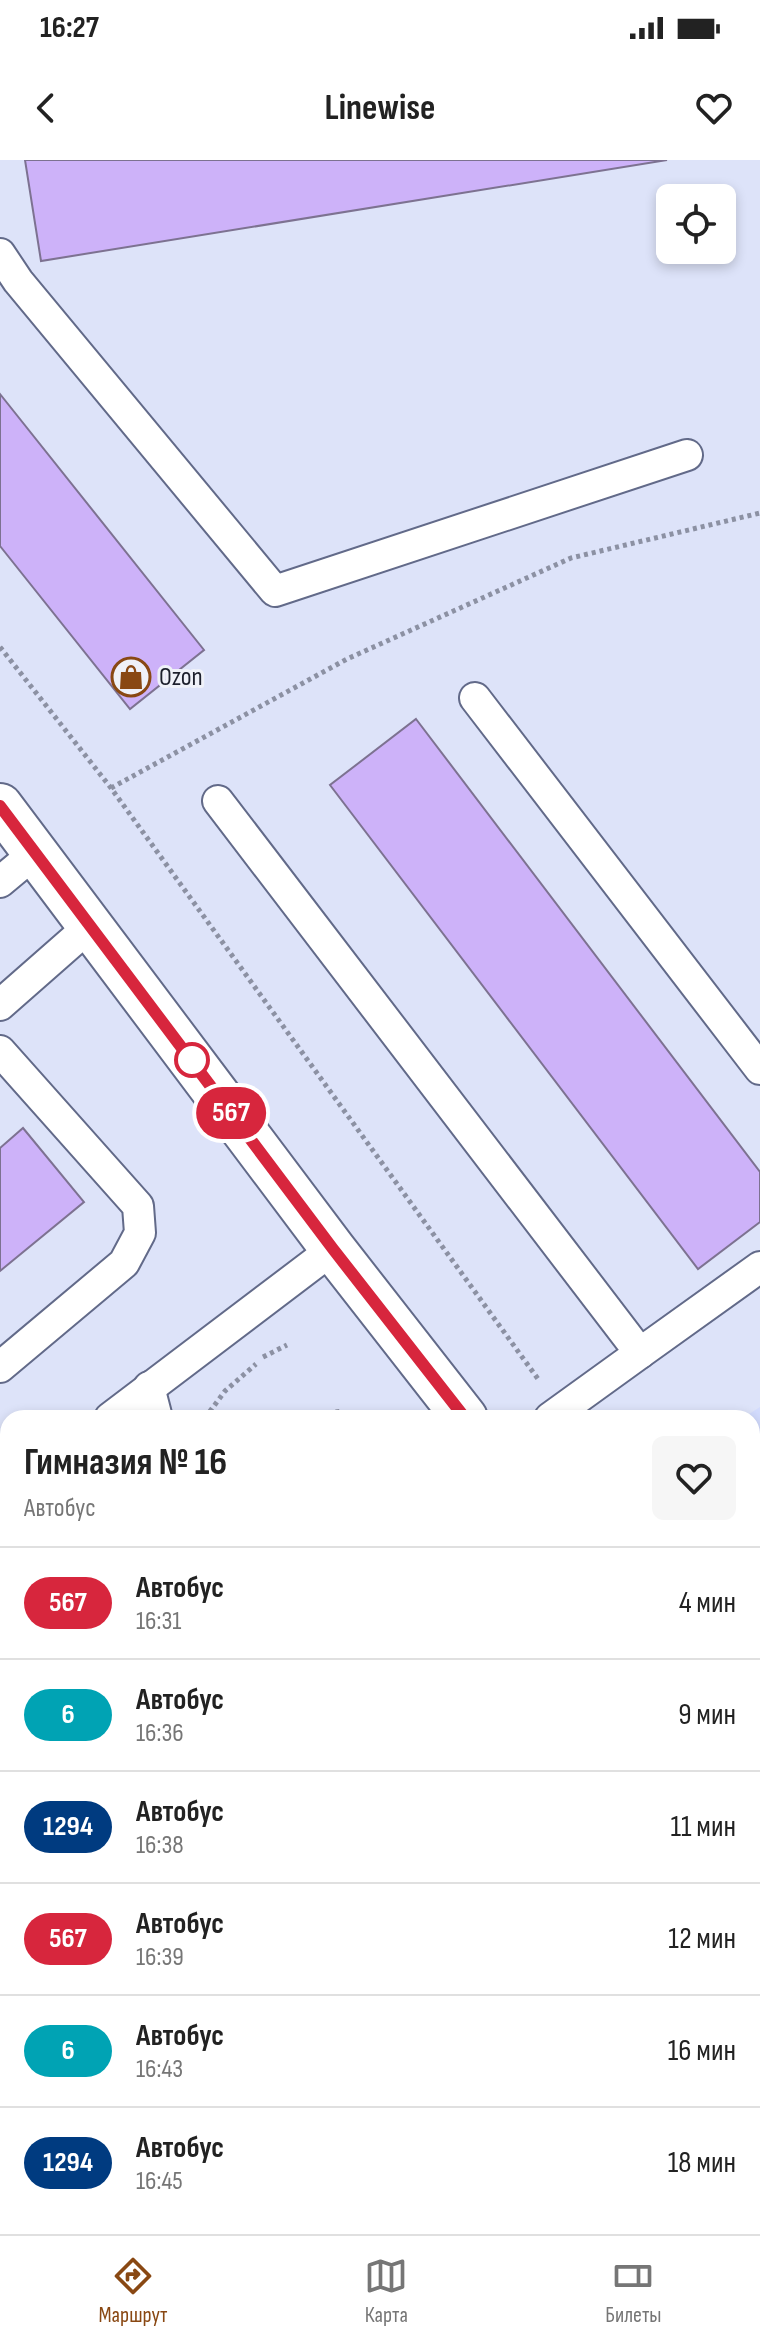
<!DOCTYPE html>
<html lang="ru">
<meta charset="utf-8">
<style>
:root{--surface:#fff;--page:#f6f6f6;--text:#222;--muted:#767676;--line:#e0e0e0;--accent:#894813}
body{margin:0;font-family:"Sofia Sans Condensed",sans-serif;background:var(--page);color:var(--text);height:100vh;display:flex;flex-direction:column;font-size:30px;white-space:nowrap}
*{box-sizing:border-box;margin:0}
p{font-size:26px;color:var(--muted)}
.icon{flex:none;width:44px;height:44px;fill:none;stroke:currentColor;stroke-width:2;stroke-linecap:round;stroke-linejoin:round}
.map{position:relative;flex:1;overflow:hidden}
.sheet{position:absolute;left:0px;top:1250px;width:760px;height:824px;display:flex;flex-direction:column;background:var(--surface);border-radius:24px 24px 0 0;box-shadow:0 4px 12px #0003}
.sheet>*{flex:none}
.badge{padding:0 16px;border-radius:26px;font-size:28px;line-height:52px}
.fabs{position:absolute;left:656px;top:24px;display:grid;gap:16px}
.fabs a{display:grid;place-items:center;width:80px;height:80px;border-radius:12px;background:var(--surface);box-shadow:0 4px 12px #0003;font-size:40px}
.map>.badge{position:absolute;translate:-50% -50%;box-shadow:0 0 0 4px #fff}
.round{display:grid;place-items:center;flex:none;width:84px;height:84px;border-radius:12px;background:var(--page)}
.summary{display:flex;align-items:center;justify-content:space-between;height:136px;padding:0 24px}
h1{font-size:38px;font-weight:700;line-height:60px}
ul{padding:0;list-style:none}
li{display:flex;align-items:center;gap:24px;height:112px;padding:0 24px;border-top:2px solid var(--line)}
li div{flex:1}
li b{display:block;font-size:30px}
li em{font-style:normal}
li .badge{min-width:88px;font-weight:700;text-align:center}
.status{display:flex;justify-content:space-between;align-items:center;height:56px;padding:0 40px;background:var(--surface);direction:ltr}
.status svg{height:22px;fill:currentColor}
header{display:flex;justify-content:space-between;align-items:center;height:104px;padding:0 24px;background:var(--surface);font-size:36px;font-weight:700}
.menu{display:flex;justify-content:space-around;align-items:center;height:112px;border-top:2px solid var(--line);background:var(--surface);font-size:22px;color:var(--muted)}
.menu a{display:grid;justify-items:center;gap:4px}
.menu .on{color:var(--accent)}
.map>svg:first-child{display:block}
</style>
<div class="status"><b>16:27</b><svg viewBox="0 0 49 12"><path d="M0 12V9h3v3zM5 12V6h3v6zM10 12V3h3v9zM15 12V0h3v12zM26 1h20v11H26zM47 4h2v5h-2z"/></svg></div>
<header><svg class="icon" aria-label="back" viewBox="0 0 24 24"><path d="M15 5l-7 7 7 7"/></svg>Linewise<svg class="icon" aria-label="heart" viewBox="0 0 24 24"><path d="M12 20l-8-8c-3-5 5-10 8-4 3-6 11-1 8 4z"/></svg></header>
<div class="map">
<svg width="760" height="2074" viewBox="0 0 760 2074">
<rect width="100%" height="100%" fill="#dde3f9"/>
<!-- built -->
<path fill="#d2dbfd" d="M 760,1247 L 760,1446 L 752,1436 L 752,1258 L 743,1258 Z"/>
<!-- building -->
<g fill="#cdb2f9" stroke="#7d7291" stroke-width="2">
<path d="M 25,0 L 667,0 L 41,101 Z"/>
<path d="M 0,234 L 204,490 L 130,549 L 0,386 Z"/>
<path d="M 416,559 L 760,1012 L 760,1062 L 698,1109 L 330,625 Z"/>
<path d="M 23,968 L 84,1042 L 0,1111 L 0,988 Z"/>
<path d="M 0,1547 L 8,1557 L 8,1592 L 0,1599 Z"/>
<path d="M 491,2066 L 588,2066 L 590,2074 L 493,2074 Z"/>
</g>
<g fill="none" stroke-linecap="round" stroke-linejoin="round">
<!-- lane casing -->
<g stroke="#626a89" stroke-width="34">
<g id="lane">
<path d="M 0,94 L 18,121 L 275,431 L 687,295"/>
<path d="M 475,538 L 760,909"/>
<path d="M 218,641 L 640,1193 L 550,1258"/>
<path d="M 0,722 L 36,692"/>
<path d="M 0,845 L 91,765"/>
<path d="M 0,891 L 138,1046 L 140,1073 L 124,1103 L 0,1207"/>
<path d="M 640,1193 L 760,1107"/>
<path d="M 149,1227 L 157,1258"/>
<path d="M 110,1258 L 333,1089"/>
<path d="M 0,1346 L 8,1340"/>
<path d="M 0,1732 L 8,1725"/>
<path d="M 381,2066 L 383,2074"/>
<path d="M 654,2066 L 657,2074"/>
</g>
</g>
<!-- secondary casing -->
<g stroke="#626a89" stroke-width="48">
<g id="secondary">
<path d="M 0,646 L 333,1089 L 465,1258"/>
<path d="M 752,1622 L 760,1632"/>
</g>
</g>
<!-- path -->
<g stroke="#8c91a3" stroke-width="5" stroke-dasharray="4 4" stroke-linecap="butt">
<path d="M 0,487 L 111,628 L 538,1219"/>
<path d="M 111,628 L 347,499 L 571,398 L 760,353"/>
<path d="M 263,1197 L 287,1185"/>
<path d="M 205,1258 L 225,1231 L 256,1204"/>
<path d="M 296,1258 L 342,1251"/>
<path d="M 752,1489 L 760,1498"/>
<path d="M 138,2066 L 140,2074"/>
<path d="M 233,2066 L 235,2074"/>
</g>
<!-- lane -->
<use href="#lane" stroke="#fff" stroke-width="30"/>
<!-- secondary -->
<use href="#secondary" stroke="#fff" stroke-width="44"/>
</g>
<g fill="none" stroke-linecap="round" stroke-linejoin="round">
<!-- line casing -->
<g stroke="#fff" stroke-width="18">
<path id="line" d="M 0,646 L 333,1089 L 465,1258"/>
</g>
<!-- line -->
<use href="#line" stroke="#d7263d" stroke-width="12"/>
</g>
<!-- icons -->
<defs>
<g id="shop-ring" transform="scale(2)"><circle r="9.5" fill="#eff1f8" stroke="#894813" stroke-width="1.5"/><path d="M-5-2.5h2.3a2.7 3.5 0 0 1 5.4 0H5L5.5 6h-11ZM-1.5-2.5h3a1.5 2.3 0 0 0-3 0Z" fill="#894813"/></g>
</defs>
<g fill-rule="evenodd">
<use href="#shop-ring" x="131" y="517"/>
</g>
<!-- markers -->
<circle fill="#fff" stroke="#d7263d" stroke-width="4" cx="192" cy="900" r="16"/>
<g text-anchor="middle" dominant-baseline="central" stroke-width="6" stroke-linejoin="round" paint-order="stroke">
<!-- poi labels -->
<g font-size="26" fill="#1c1f2c" stroke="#eff1f8" text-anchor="start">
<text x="159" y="517">Ozon</text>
</g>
</g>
</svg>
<div class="fabs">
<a><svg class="icon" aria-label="locate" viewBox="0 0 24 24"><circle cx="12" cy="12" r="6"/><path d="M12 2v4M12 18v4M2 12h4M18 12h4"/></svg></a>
</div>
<b class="badge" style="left:231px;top:953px;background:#d7263d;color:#fff">567</b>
<section class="sheet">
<div class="summary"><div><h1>Гимназия № 16</h1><p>Автобус</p></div><a class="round"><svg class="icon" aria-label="heart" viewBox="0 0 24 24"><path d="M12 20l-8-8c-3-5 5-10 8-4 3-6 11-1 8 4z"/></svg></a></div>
<ul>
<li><span class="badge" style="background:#d7263d;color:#fff">567</span><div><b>Автобус</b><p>16:31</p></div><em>4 мин</em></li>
<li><span class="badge" style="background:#00a3b4;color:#fff">6</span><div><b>Автобус</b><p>16:36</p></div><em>9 мин</em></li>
<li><span class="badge" style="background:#003b80;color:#fff">1294</span><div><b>Автобус</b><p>16:38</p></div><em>11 мин</em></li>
<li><span class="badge" style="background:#d7263d;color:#fff">567</span><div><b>Автобус</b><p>16:39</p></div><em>12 мин</em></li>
<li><span class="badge" style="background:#00a3b4;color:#fff">6</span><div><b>Автобус</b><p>16:43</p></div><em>16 мин</em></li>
<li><span class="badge" style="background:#003b80;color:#fff">1294</span><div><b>Автобус</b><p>16:45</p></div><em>18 мин</em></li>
</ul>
</section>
</div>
<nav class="menu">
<a class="on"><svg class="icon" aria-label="directions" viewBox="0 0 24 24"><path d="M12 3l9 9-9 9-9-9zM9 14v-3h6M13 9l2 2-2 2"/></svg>Маршрут</a>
<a><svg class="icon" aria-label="map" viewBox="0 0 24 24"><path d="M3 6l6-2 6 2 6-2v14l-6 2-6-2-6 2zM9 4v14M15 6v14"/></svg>Карта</a>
<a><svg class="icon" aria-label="tickets" viewBox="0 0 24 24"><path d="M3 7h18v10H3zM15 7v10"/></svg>Билеты</a>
</nav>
